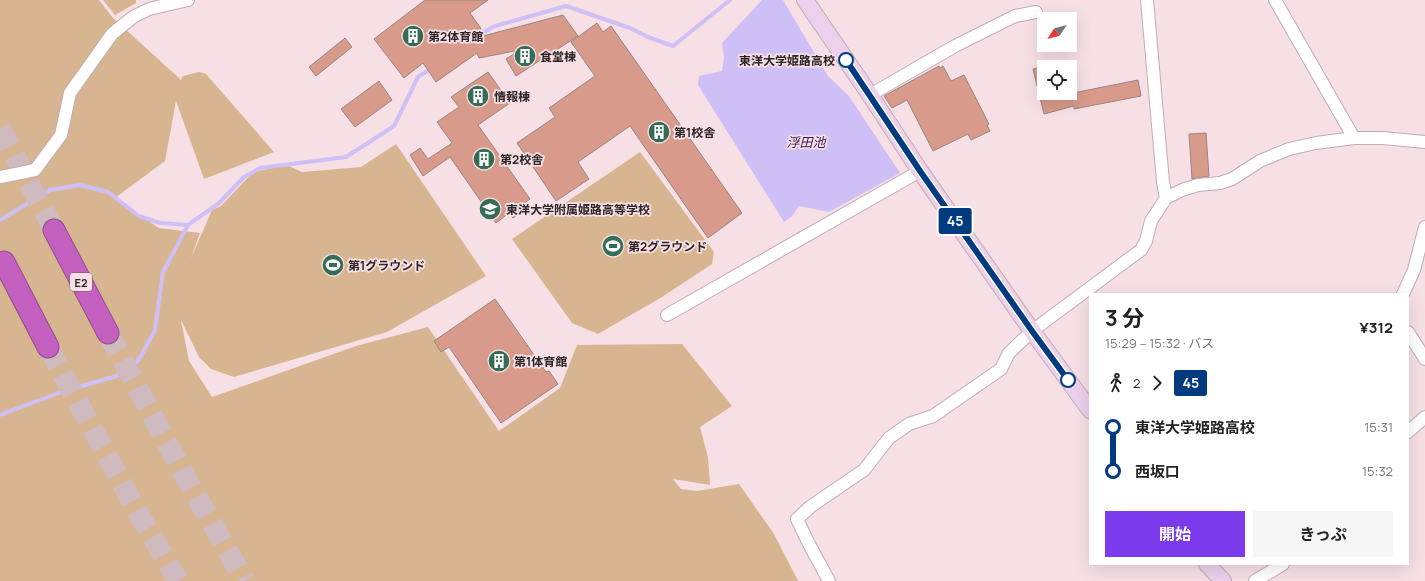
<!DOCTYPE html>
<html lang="ja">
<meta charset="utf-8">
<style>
:root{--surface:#fff;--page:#f6f6f6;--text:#222;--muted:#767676;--accent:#7c3aed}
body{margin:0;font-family:Manrope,"Noto Sans JP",sans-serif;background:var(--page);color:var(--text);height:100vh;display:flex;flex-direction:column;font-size:15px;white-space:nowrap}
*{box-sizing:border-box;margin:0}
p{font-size:13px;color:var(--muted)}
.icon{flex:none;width:22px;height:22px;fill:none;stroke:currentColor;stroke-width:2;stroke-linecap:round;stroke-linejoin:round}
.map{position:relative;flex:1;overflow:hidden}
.side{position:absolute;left:1089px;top:293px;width:320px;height:272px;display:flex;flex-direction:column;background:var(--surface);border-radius:0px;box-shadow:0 4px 16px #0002}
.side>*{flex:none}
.badge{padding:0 8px;border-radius:3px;font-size:14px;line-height:26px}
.needle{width:26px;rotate:234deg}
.tools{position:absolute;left:1037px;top:12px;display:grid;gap:8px}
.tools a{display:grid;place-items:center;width:40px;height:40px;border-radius:0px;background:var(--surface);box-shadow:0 4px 16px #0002;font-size:20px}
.map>.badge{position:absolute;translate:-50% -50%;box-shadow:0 0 0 2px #fff}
.legs{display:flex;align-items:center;gap:6px;height:44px;padding:0 16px;font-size:13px}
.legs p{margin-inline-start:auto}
.headline{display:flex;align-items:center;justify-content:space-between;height:68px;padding:0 16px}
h1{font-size:22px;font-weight:700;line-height:30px}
.primary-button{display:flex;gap:8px;margin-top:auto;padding:8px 16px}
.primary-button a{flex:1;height:46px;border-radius:0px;background:var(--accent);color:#fff;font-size:16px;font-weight:700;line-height:46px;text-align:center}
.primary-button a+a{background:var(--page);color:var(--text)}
ul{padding:0 16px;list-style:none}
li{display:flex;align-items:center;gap:14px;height:44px;font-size:15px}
li i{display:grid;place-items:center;width:6px;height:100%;margin:0 5px;background:currentColor}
li i::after{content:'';width:10px;height:10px;margin:-5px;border:3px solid;border-radius:50%;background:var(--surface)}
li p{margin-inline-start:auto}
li:first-child i{background:linear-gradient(#0000 50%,currentColor 0)}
li:last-child i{background:linear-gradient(currentColor 50%,#0000 0)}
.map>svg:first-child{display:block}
</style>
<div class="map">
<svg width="1425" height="581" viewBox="0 0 1425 581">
<rect width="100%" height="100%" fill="#f6e0e5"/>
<!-- green -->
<g fill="#d8b591">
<path d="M 0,0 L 99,0 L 113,18 L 180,79 L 180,81 L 183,76 L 199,72 L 206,74 L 274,152 L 204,179 L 176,101 L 165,161 L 115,198 L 159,228 L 200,233 L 191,258 L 212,210 L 221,206 L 253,172 L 287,165 L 302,172 L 361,167 L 396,144 L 486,276 L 387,332 L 234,377 L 211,369 L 199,357 L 181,320 L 189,361 L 212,397 L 356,346 L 428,327 L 499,431 L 560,388 L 577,345 L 682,344 L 732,406 L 700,427 L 708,457 L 710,485 L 673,479 L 681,489 L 697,491 L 739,484 L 774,534 L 798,581 L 0,581 Z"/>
<path d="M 103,0 L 136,0 L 136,3 L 115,15 Z"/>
<path d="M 640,152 L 714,252 L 712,264 L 662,297 L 598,334 L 572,323 L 512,239 Z"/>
</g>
<!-- water -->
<path fill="#cebff7" d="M 762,0 L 783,0 L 828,76 L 849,96 L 900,173 L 829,212 L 799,206 L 792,216 L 784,222 L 698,85 L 699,76 L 722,71 L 724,58 L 722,43 Z"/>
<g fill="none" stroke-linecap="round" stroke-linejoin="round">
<!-- stream -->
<g stroke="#cebff7" stroke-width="4">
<path d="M 484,32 L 495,26 L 566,6 L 630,28 L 648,37 L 673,46 L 730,0"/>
<path d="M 0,220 L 50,190 L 80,185 L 108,192 L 139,216 L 160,223 L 188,225"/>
<path d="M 0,415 L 64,391 L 117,376 L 135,364 L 141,356 L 155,330 L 163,272 L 188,225 L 219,203 L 244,177 L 260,168 L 346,157 L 394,126 L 418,77 L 432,68"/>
</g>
</g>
<!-- building -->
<g fill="#d89a8b" stroke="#998682">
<path d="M 425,0 L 488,0 L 470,13 L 480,27 L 483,36 L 563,15 L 578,36 L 516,76 L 506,59 L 520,50 L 479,58 L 477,53 L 436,82 L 423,63 L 404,78 L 374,39 Z"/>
<path d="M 597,23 L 603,32 L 611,26 L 742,213 L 708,238 L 630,126 L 578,162 L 589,179 L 556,201 L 517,143 L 555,117 L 549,108 L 595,76 L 571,42 Z"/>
<path d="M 345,38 L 352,47 L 316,76 L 309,67 Z"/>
<path d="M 939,66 L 940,68 L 943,66 L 951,81 L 964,75 L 989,124 L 987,125 L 990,131 L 971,140 L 968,134 L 933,151 L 907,100 L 892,108 L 884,96 Z"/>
<path d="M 1044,66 L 1044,93 L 1062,93 L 1063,95 L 1138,80 L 1141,96 L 1074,109 L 1074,106 L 1044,114 L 1033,69 Z"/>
<path d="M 488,72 L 510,103 L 478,125 L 530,199 L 523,204 L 526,209 L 513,218 L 509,213 L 496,223 L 450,157 L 423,176 L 410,155 L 420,148 L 428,159 L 452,143 L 437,122 L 459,107 L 451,97 Z"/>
<path d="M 379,81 L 392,100 L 355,127 L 341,109 Z"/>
<path d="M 1206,133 L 1209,176 L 1192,179 L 1189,134 Z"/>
<path d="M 495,299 L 546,372 L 549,371 L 558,384 L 501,423 L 449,347 L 441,352 L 434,341 Z"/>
</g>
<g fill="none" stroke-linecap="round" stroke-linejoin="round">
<!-- motorway-tunnel -->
<g stroke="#cebabf" stroke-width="21" stroke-dasharray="21 10" stroke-linecap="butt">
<path d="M 0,128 L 54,230"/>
<path d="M 108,333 L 187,480 L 245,581"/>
<path d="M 48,347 L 137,511 L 178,581"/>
</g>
<!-- minor casing -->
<g stroke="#c1acb1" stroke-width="14">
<g id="minor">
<path d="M 1147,0 L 1163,182 L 1166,198"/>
<path d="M 1275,0 L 1354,138"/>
<path d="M 870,95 L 955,46 L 1015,16 L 1036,12"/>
<path d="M 0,177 L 35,170 L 61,135 L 70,93 L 112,34 L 133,17 L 149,9 L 188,0"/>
<path d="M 1403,294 L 1414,270 L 1425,227"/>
<path d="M 667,315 L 920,171"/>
<path d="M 1408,332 L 1425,359"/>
<path d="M 1408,432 L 1425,417"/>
<path d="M 829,581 L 808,542 L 797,519 L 810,507 L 864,470 L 889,438 L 909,424 L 933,416 L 1001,369 L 1009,353 L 1032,331 L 1141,250 L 1146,241 L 1151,221 L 1166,198 L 1182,190 L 1198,185 L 1220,183 L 1232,179 L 1260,161 L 1289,149 L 1316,143 L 1354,138 L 1383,138 L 1425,142"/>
<path d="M 1255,581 L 1283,564"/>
</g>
</g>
<!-- secondary casing -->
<g stroke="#c1acb1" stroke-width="18">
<g id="secondary">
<path d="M 805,0 L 870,95 L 920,171 L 1032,331 L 1090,410"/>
<path d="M 1207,564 L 1223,581"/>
</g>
</g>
<!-- motorway casing -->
<g stroke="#8f4c8a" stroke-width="23">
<g id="motorway">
<path d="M 54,230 L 108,333"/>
<path d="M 4,262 L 48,347"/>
</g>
</g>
<!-- minor -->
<use href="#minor" stroke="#fff" stroke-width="12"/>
<!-- secondary -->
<use href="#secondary" stroke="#edd0ec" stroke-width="16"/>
<!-- motorway -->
<use href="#motorway" stroke="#c461c0" stroke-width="21"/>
</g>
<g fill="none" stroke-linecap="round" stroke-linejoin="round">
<!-- line-1 casing -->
<g stroke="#fff" stroke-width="9">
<path id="line-1" d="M 846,60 L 920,171 L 1032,331 L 1068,380"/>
</g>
<!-- line-1 -->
<use href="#line-1" stroke="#003b80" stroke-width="6"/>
</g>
<!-- icons -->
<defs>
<g id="building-disc" transform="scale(1.15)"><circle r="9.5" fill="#346c54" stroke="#f6e0e5"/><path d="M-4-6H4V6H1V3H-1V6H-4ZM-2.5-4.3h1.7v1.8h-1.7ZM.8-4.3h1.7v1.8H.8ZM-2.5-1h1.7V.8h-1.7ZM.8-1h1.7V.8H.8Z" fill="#fff"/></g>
<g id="school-disc" transform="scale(1.15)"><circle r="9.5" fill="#346c54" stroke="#f6e0e5"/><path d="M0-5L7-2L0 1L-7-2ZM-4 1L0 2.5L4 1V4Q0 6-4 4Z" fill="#fff"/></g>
<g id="stadium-disc" transform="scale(1.15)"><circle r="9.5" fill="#346c54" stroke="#f6e0e5"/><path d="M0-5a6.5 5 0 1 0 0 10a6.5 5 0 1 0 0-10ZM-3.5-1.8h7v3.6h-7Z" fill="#fff"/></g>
</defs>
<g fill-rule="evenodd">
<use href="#building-disc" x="413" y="36"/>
<use href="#building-disc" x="525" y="56"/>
<use href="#building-disc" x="478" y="96"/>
<use href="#building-disc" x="659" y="132"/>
<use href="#building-disc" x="484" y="159"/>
<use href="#school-disc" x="490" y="209"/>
<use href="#stadium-disc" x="613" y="246"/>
<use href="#stadium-disc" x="333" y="265"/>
<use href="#building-disc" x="499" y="361"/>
</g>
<!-- markers -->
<g fill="#fff" stroke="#003b80" stroke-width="2">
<circle cx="846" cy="60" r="7"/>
<circle cx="1068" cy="380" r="7"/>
</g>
<g text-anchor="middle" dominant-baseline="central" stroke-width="3.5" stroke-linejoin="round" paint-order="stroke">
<!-- shield labels -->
<rect fill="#f6e0e5" stroke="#695c5f" stroke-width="1" x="70" y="273" width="22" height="18" rx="3"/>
<g font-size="11" font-weight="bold" fill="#2c2426">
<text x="81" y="282">E2</text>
</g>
<!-- poi labels -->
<g font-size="12" font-weight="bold" fill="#2c2426" stroke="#f6e0e5" text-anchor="start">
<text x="428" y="36">第2体育館</text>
<text x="540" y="56">食堂棟</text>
<text x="494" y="96">情報棟</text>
<text x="674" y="132">第1校舎</text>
<text x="500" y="159">第2校舎</text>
<text x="506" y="209">東洋大学附属姫路高等学校</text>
<text x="628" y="246">第2グラウンド</text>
<text x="348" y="265">第1グラウンド</text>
<text x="514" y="361">第1体育館</text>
</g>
<!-- stop labels -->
<g font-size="12" font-weight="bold" fill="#2c2426" stroke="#f6e0e5" text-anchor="end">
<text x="835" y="60">東洋大学姫路高校</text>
</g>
<!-- water labels -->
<g font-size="13" font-style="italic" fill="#331b5a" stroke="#f6e0e5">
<text x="806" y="142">浮田池</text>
</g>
</g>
</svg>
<div class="tools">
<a><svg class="needle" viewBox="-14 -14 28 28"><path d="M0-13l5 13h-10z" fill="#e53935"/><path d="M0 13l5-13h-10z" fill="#767676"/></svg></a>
<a><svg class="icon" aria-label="locate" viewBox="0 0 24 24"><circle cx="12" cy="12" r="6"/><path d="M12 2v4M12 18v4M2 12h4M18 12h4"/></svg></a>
</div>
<b class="badge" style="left:955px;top:221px;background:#003b80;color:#fff">45</b>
<section class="side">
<div class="headline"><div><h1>3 分</h1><p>15:29 – 15:32 · バス</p></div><b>¥312</b></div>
<div class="legs"><svg class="icon" aria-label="walk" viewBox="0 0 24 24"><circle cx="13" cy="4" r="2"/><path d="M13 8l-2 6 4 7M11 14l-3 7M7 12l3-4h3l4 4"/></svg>2<svg class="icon" aria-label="forward" viewBox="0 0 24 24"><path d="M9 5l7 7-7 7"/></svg><b class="badge" style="background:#003b80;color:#fff">45</b></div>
<ul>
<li><i style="color:#003b80"></i><b>東洋大学姫路高校</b><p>15:31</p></li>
<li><i style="color:#003b80"></i><b>西坂口</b><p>15:32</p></li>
</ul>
<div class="primary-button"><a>開始</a><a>きっぷ</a></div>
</section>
</div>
